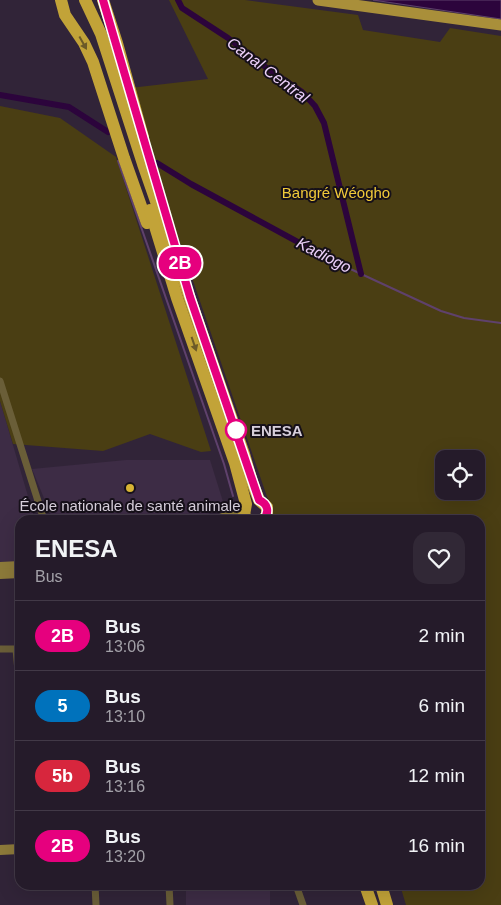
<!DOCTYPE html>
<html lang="fr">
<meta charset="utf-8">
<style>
:root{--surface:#251b2a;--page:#312836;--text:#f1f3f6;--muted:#a3a1a8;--line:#423947}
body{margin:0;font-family:Arial,sans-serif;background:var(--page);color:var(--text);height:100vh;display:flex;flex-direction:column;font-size:19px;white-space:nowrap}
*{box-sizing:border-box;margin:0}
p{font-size:16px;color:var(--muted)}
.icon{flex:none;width:28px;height:28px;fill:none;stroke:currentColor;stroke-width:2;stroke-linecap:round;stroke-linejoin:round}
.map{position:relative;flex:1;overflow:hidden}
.drawer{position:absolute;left:15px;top:515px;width:470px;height:375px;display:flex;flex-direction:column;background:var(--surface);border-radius:15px;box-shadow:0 5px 20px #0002,0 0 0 1px var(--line)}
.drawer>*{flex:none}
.badge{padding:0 10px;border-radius:16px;font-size:18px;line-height:32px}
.tools{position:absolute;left:435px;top:450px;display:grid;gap:10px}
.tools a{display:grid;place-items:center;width:50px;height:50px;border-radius:10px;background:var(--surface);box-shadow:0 5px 20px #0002,0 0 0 1px var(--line);font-size:25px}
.map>.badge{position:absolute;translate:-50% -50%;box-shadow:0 0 0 2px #fff}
.round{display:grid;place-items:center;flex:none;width:52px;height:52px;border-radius:15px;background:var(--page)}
.head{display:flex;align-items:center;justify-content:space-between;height:85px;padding:0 20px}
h1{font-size:24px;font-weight:600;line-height:38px}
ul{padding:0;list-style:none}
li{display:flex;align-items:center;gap:15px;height:70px;padding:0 20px;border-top:1px solid var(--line)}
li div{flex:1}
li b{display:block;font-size:19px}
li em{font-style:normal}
li .badge{min-width:55px;font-weight:700;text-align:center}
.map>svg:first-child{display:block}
</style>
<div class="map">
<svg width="501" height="905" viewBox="0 0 501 905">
<rect width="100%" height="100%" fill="#312438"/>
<!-- built -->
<g fill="#3d2c45">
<path d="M 0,401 L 35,520 L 20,520 L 20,562 L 0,562 Z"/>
<path d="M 126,460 L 210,460 L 225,508 L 190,520 L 53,520 L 32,469 Z"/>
<rect x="186" y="885" width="84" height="20"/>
</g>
<!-- green -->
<g fill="#4a3e13" fill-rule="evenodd">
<path d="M 169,0 L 245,0 L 358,15 L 363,30 L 440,42 L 450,28 L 501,36 L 501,905 L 406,905 L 400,885 L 480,885 L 480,520 L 275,520 L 178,237 L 130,88 L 208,79 ZM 444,459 L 476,459 L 476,491 L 444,491 Z"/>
<path d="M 0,106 L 60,118 L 116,157 L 211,451 L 201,452 L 150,434 L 103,451 L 13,444 L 0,401 Z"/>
</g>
<!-- water -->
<path fill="#2c043c" stroke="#5f416c" d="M 373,0 L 501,0 L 501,19 Z"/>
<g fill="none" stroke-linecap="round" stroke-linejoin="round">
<!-- stream -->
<g stroke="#5f416c" stroke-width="2">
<path d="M 118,161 L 224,464 L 233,496"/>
<path d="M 331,260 L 441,311 L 464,318 L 501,323"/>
</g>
<!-- canal -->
<g stroke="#2c043c" stroke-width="6">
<path d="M 178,0 L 182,8 L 228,38 L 268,69 L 302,92 L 315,106 L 324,123 L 361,274"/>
<path d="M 0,95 L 69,107 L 108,132"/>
<path d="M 157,163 L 191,184 L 331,260"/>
</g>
<!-- street -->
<g stroke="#6a5e38" stroke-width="7">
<path d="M 0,381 L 44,520"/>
<path d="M 0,649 L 20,649"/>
<path d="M 16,649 L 20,694"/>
<path d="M 95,885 L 96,905"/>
<path d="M 169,885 L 170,905"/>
<path d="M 296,885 L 303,905"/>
</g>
<!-- secondary -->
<g stroke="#8d7a3a" stroke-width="10">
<path d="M 217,520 L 229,516 L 246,504"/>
<path d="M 0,567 L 20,566"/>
<path d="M 0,574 L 20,573"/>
<path d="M 0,850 L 20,849"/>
</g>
<!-- primary -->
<path stroke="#a98f3a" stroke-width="11" d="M 318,0 L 501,25"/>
<!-- highway -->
<g stroke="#c2a338" stroke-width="12">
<path d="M 61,0 L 65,15 L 84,43 L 93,62 L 124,158 L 147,223"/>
<path d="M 85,0 L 101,34 L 143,164 L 244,454 L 252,482 L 259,500 L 267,507 L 267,515 L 263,520"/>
<path d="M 103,0 L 117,43 L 143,137"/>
<path d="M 150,210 L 177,298 L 235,463 L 246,504 L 244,515 L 248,520"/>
<path d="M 365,885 L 372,905"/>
<path d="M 381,885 L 387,905"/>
</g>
</g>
<!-- one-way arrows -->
<defs><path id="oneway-solid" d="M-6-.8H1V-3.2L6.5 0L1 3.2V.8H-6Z" transform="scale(1.25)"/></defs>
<g fill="#6c5a28">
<use href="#oneway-solid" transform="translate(83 43) rotate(61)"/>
<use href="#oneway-solid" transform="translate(194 344) rotate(71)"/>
</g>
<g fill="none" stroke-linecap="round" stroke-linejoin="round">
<!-- line casing -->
<g stroke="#fff" stroke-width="11">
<path id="line" d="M 103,0 L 190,297 L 259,500 C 268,504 270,512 263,520"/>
</g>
<!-- line -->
<use href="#line" stroke="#e6007e" stroke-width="8"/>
</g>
<!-- markers -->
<circle fill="#fff" stroke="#e6007e" stroke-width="2.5" cx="236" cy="430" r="10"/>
<circle fill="#d8b434" stroke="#161019" stroke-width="2" cx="130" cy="488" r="5"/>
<g text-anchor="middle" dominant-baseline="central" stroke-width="4" stroke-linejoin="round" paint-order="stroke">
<!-- park labels -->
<g font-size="15" fill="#f0c939" stroke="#161019">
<text x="336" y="192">Bangré Wéogho</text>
</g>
<!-- stop labels -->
<g font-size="15" font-weight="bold" fill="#d7cfdb" stroke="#161019" text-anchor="start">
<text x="251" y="430">ENESA</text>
</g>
<!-- poi labels -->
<g font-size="15" fill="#d7cfdb" stroke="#161019">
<text x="130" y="505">École nationale de santé animale</text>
</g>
<!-- water labels -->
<g font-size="16" font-style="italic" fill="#ecd0fa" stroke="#161019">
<text transform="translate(268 70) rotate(37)">Canal Central</text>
<text transform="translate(324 255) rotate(27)">Kadiogo</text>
</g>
</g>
</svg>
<div class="tools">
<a><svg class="icon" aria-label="locate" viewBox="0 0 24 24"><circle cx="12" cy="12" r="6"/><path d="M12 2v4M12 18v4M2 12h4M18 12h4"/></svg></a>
</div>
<b class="badge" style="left:180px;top:263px;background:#e6007e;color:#fff">2B</b>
<section class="drawer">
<div class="head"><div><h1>ENESA</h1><p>Bus</p></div><a class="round"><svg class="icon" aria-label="heart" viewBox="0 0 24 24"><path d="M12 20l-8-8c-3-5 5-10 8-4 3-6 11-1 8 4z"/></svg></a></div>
<ul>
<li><span class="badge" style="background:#e6007e;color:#fff">2B</span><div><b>Bus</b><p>13:06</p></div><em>2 min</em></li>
<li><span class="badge" style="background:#0072bc;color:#fff">5</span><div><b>Bus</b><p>13:10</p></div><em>6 min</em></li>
<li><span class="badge" style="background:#d7263d;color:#fff">5b</span><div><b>Bus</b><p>13:16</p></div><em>12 min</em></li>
<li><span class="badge" style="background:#e6007e;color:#fff">2B</span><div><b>Bus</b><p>13:20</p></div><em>16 min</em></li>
</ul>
</section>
</div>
